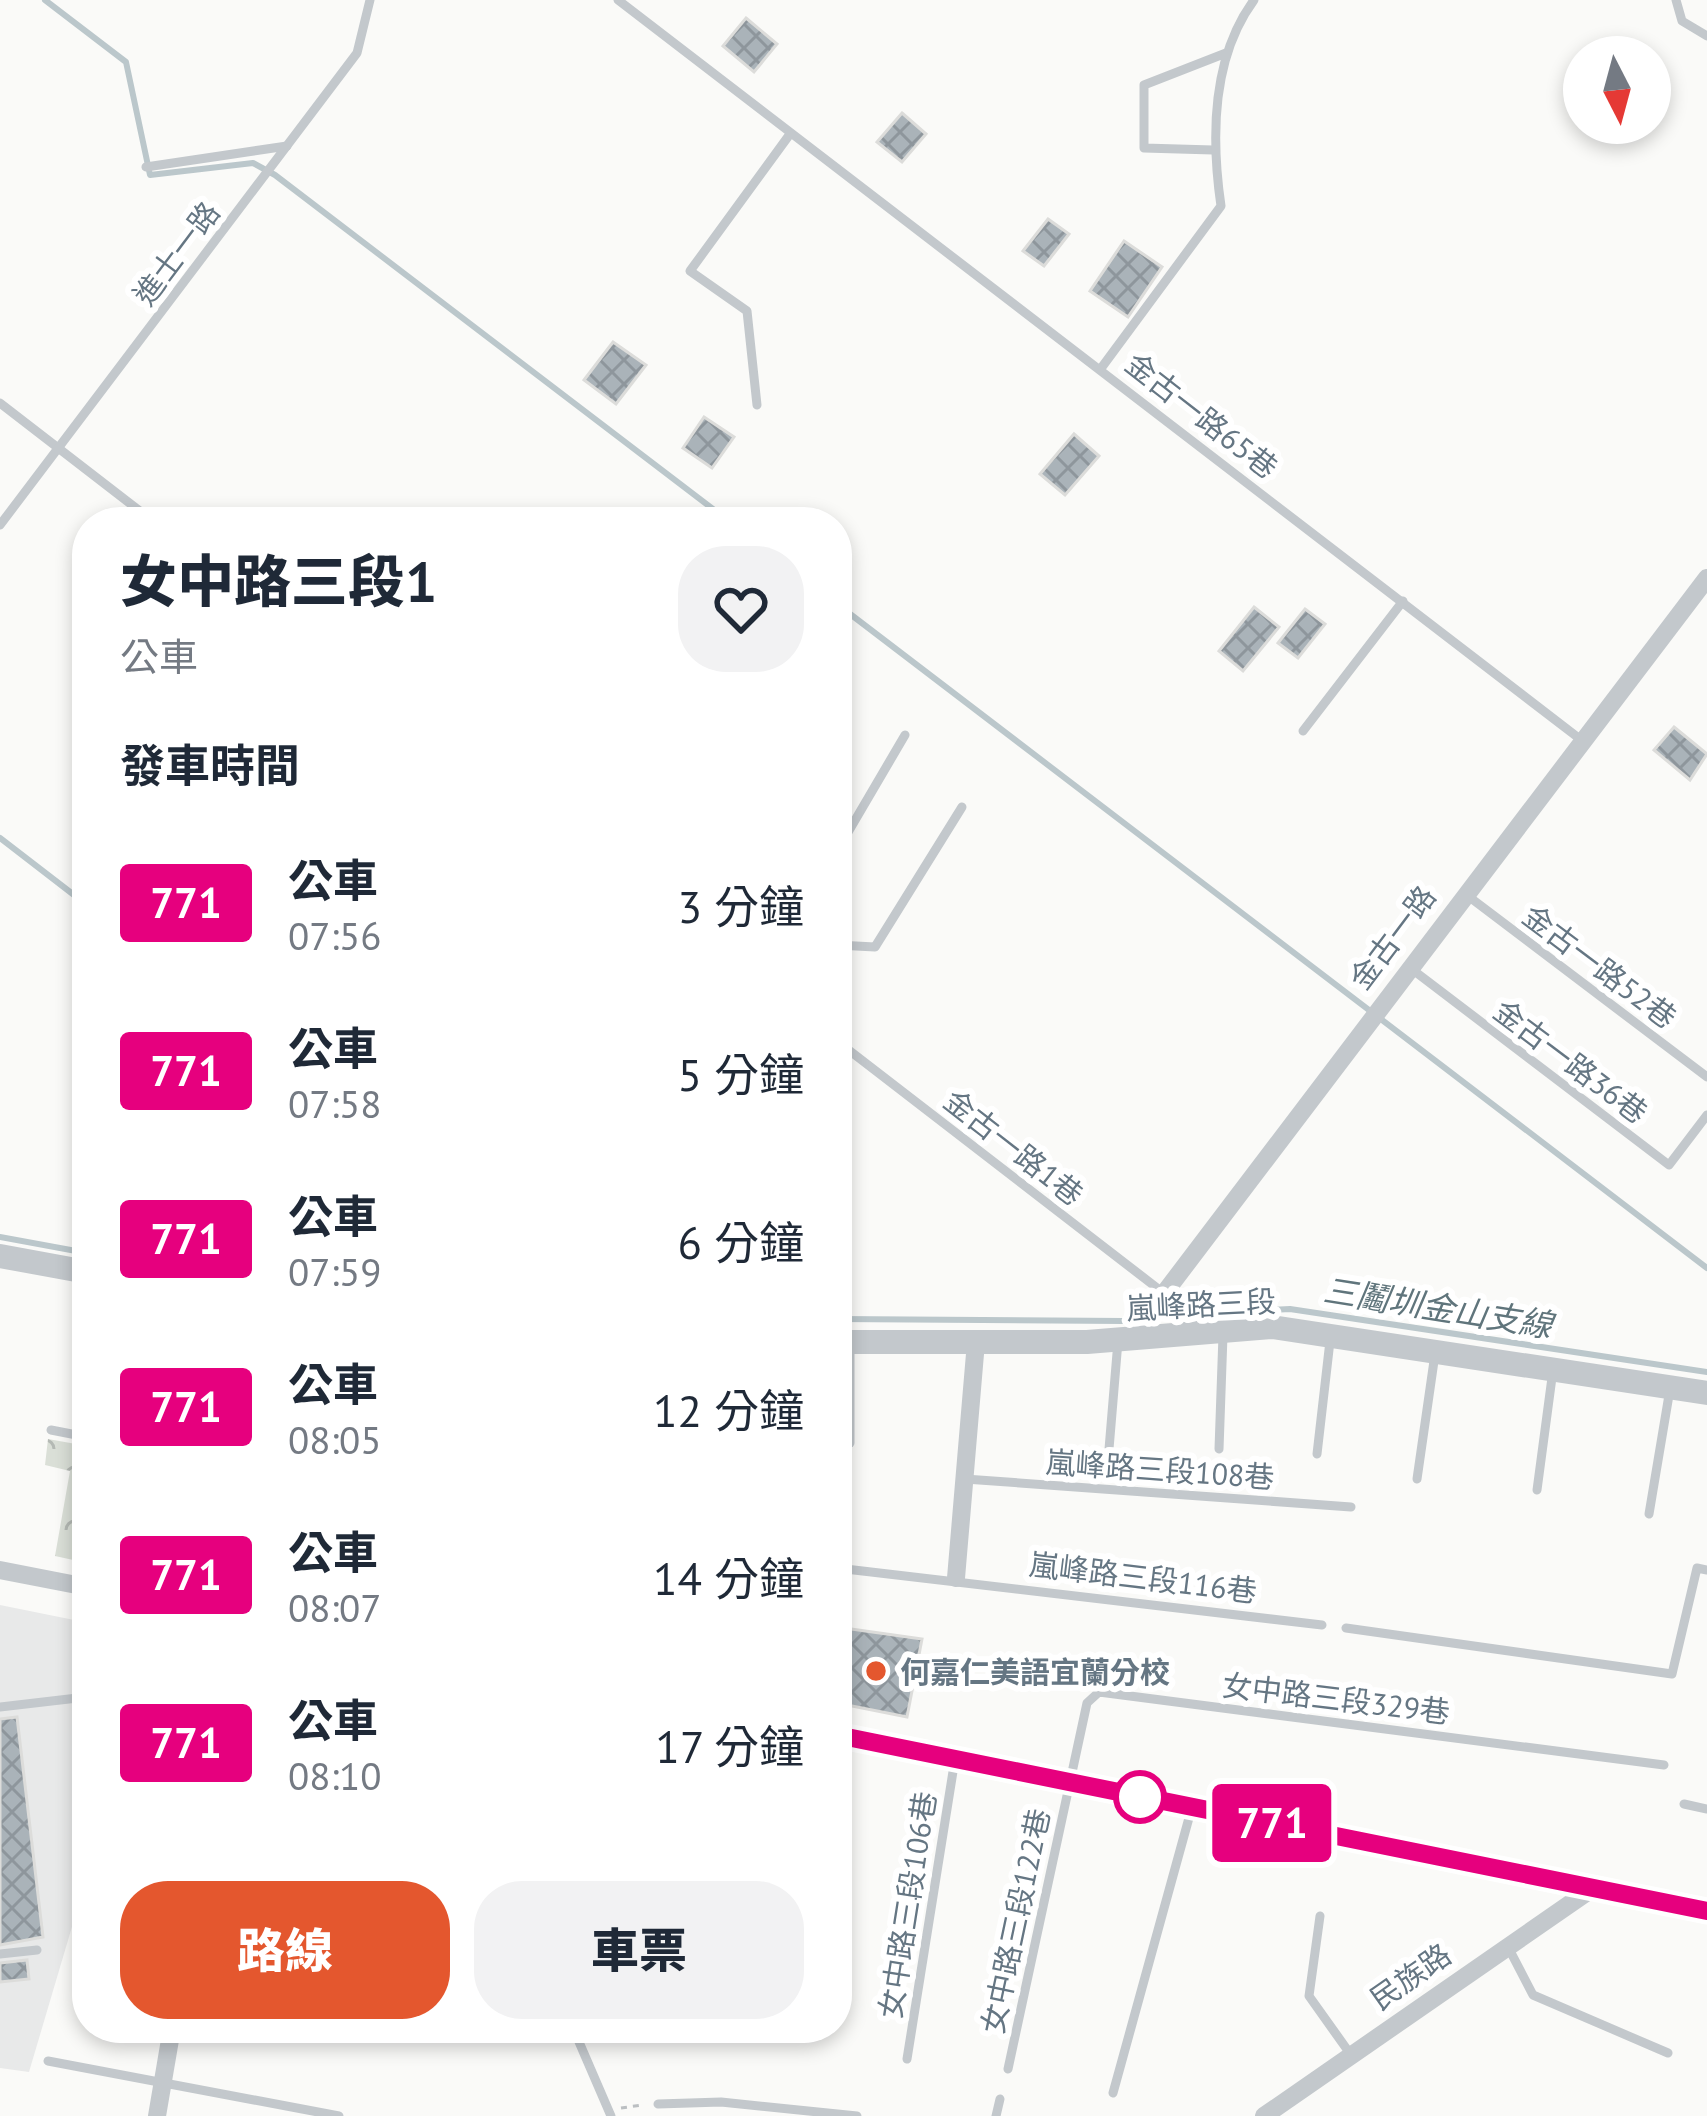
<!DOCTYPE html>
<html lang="zh-TW">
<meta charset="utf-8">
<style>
:root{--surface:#fff;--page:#f2f2f3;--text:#1f2937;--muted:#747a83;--accent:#e4572e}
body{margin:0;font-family:"PT Sans","Noto Sans TC",sans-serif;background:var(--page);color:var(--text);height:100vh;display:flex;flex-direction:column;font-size:45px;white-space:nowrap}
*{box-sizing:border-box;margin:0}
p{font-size:39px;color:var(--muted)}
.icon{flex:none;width:66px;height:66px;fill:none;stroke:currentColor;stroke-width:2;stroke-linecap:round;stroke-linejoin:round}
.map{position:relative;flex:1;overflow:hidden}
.sheet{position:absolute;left:72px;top:507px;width:780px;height:1536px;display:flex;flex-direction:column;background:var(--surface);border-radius:48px;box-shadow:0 6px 18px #0003}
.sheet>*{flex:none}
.badge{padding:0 24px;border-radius:9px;font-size:42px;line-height:78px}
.needle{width:78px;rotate:174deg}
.tools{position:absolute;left:1563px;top:36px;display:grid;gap:24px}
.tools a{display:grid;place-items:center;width:108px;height:108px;border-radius:50%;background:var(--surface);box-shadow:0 6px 18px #0003;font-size:60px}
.map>.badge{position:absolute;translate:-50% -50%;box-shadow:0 0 0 6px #fff}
h2{padding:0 48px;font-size:45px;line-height:108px}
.round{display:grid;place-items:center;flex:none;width:126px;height:126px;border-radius:48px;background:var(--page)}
.overview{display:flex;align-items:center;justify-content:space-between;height:204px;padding:0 48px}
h1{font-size:57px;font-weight:800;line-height:90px}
.button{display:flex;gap:24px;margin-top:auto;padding:24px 48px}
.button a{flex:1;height:138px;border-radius:48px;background:var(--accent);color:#fff;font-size:48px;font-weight:800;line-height:138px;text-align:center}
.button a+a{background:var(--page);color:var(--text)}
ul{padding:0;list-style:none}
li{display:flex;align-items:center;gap:36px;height:168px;padding:0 48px}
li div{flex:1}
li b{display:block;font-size:45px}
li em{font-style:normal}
li .badge{min-width:132px;font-weight:700;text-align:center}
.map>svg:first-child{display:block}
</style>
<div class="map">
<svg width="1707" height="2116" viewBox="0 0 1707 2116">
<defs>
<pattern id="park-crowns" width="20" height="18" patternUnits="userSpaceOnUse" patternTransform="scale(3)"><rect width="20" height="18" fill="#dadfd7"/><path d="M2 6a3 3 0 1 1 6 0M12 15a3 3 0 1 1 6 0" fill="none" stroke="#b4b9b4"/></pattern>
<pattern id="building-cross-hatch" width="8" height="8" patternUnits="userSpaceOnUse" patternTransform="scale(3)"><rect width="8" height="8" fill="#aab3b9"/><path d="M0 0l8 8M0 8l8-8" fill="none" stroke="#8e969c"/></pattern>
</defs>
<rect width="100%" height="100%" fill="#fafaf8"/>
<!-- built -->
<path fill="#e8e9e9" d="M 0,1605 L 84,1622 L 78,1659 L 87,1662 L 87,1876 L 29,2072 L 0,2068 Z"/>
<!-- park -->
<path fill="url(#park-crowns)" d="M 48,1439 L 87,1446 L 87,1563 L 55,1556 L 70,1471 L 45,1465 Z"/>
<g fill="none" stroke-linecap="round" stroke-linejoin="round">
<!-- stream -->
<g stroke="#bbc7cb" stroke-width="6">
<path d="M 45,0 L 126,62 L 150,175 L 253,163 L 275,175 L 730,522"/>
<path d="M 837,604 L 1707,1268"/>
<path d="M 0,838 L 87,905"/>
<path d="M 0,1237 L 87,1253"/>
<path d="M 1161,1316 L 1290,1309 L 1707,1372"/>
<path d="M 837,1319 L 1124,1321"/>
</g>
</g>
<!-- building -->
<g fill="url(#building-cross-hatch)" stroke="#dcdcda" stroke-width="3">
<path d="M 746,18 L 777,44 L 754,72 L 723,46 Z"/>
<path d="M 902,113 L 926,134 L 902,162 L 877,142 Z"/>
<path d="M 1048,219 L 1069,234 L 1044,266 L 1023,251 Z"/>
<path d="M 1124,241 L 1162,267 L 1128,317 L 1090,291 Z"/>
<path d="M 613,342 L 646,365 L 616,404 L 584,380 Z"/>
<path d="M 704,417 L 734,437 L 712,468 L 683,448 Z"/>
<path d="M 1074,434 L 1099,456 L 1065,495 L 1040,474 Z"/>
<path d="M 1254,607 L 1279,627 L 1243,671 L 1219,651 Z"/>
<path d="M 1305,609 L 1325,624 L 1298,658 L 1278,643 Z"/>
<path d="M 1674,727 L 1707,754 L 1690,780 L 1654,750 Z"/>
<path d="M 837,1627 L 922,1639 L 907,1717 L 837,1703 Z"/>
<path d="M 17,1717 L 43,1937 L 0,1945 L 0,1719 Z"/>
<path d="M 27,1960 L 29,1979 L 0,1982 L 0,1963 Z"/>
</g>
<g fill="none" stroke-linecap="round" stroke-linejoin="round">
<!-- path -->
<path stroke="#bbbfc2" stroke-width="3" stroke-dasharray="6 6" stroke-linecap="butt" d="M 621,2108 L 642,2105"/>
<!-- service -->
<g stroke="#c3c8cc" stroke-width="9">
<path d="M 618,0 L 1580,739"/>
<path d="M 1676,0 L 1682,21 L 1707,36"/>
<path d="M 1213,150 L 1144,148 L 1144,85 L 1226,53"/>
<path d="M 146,167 L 287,146"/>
<path d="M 1102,367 L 1221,206 C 1211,137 1212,57 1254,0"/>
<path d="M 0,403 L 154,522"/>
<path d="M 757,405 L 747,311 L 690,271 L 790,134"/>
<path d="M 0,525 L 357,53 L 370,0"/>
<path d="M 1303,731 L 1403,601"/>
<path d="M 837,851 L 905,735"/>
<path d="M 1468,896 L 1707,1077"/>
<path d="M 837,945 L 875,947 L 962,807"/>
<path d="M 1409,967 L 1669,1165 L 1707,1115"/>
<path d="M 837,1041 L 1161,1291"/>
<path d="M 850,1342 L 850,1443"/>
<path d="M 51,1430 L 87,1437"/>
<path d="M 1109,1449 L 1118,1341"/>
<path d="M 1219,1449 L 1223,1335"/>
<path d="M 1317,1454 L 1330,1341"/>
<path d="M 965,1479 L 1351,1507"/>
<path d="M 1417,1479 L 1435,1354"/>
<path d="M 1537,1490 L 1553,1370"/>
<path d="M 1649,1514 L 1670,1389"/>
<path d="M 837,1568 L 1322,1625"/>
<path d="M 1346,1628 L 1672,1674 L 1697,1568 L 1707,1570"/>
<path d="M 0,1707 L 86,1697 L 87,1709"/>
<path d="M 1684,1804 L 1707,1809"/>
<path d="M 1320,1916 L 1309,1996 L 1351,2055"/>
<path d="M 1507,1945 L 1533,1995 L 1668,2053"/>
<path d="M 0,1954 L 37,1950"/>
<path d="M 573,2028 L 611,2116"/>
<path d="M 907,2059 L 955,1759"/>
<path d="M 48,2061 L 339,2116"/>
<path d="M 1008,2069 L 1087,1703 L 1099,1692 L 1664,1765"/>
<path d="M 1113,2093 L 1192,1807"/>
<path d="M 658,2104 L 721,2102 L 857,2116"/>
<path d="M 996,2116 L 1000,2099"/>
</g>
<!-- minor -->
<g stroke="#c3c8cc" stroke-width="18">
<path d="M 1131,1337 L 1707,578"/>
<path d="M 0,1570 L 87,1587"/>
<path d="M 956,1578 L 976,1342"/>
<path d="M 837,1735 L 1707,1911"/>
<path d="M 157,2116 L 172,2028"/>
<path d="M 1264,2116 L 1593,1888"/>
</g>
<!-- tertiary -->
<g stroke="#c3c8cc" stroke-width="24">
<path d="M 0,1256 L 87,1272"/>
<path d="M 837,1342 L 1087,1342 L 1272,1327 L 1707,1393"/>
</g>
</g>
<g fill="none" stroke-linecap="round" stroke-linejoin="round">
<!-- line casing -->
<g stroke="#fff" stroke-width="27">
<path id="line" d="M 837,1735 L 1707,1911"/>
</g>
<!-- line -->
<use href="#line" stroke="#e6007e" stroke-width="18"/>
</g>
<!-- markers -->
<circle fill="#e4572e" stroke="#fff" stroke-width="4.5" cx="876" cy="1671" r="12"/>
<circle fill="#fff" stroke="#e6007e" stroke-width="6" cx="1140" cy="1797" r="24"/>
<g text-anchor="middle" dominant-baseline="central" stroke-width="12" stroke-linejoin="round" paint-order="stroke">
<!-- street labels -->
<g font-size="30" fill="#657683" stroke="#fff">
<text transform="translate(176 253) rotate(-53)">進士一路</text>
<text transform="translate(1202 415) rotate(38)">金古一路65巷</text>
<text transform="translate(1392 937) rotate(-53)">金古一路</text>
<text transform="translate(1600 966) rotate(37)">金古一路52巷</text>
<text transform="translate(1571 1061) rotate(37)">金古一路36巷</text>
<text transform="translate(1014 1147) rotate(38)">金古一路1巷</text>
<text transform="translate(1201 1304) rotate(-3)">嵐峰路三段</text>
<text transform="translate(1160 1469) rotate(4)">嵐峰路三段108巷</text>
<text transform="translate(1143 1577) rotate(7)">嵐峰路三段116巷</text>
<text transform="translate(1336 1698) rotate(7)">女中路三段329巷</text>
<text transform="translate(907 1905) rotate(-81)">女中路三段106巷</text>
<text transform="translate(1015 1921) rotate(-78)">女中路三段122巷</text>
<text transform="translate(1410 1976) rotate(-35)">民族路</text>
</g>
<!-- poi labels -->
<g font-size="30" font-weight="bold" fill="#657683" stroke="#fff" text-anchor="start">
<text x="900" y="1671">何嘉仁美語宜蘭分校</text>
</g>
<!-- water labels -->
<g font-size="33" font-style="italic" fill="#60757c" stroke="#fff">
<text transform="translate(1438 1307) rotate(9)">三鬮圳金山支線</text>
</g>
</g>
</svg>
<div class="tools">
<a><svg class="needle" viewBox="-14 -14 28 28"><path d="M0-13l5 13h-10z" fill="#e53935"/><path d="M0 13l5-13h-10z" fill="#747a83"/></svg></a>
</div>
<b class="badge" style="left:1272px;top:1823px;background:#e6007e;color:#fff">771</b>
<section class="sheet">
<div class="overview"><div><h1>女中路三段1</h1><p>公車</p></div><a class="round"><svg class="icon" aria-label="heart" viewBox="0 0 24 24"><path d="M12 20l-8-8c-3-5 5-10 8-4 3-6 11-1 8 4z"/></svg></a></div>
<h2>發車時間</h2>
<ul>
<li><span class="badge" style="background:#e6007e;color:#fff">771</span><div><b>公車</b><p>07:56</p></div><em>3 分鐘</em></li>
<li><span class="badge" style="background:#e6007e;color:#fff">771</span><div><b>公車</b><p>07:58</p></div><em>5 分鐘</em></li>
<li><span class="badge" style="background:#e6007e;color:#fff">771</span><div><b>公車</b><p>07:59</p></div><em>6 分鐘</em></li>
<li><span class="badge" style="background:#e6007e;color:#fff">771</span><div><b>公車</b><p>08:05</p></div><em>12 分鐘</em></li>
<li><span class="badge" style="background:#e6007e;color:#fff">771</span><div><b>公車</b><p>08:07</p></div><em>14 分鐘</em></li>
<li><span class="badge" style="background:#e6007e;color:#fff">771</span><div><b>公車</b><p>08:10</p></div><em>17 分鐘</em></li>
</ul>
<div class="button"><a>路線</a><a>車票</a></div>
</section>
</div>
